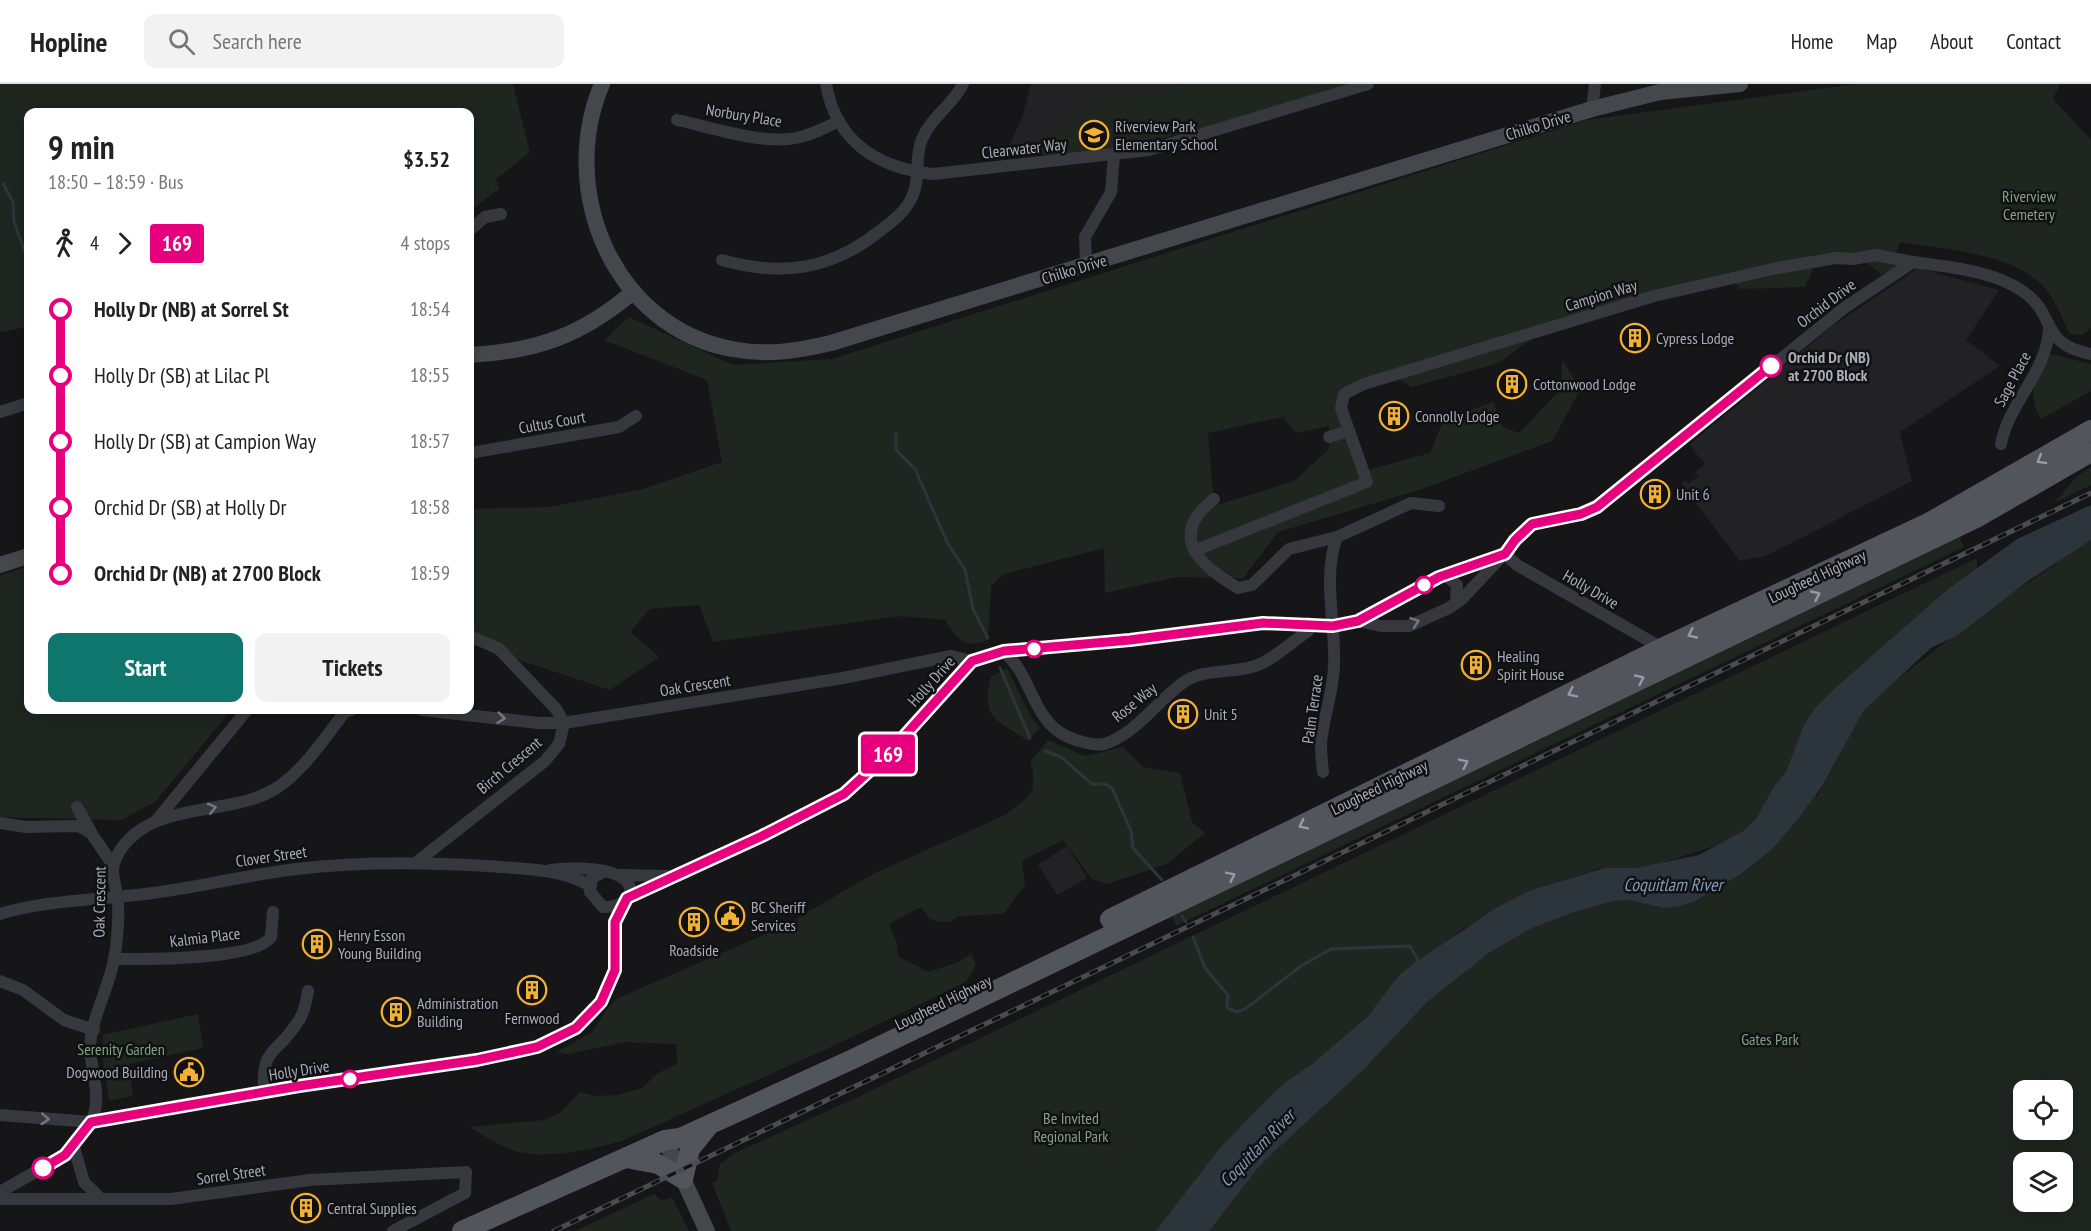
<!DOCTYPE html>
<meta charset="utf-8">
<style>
:root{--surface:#fff;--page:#f2f2f2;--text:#222;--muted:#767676;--line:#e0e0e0;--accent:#0f766e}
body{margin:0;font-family:"PT Sans Narrow",sans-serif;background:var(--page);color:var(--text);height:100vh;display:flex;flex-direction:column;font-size:22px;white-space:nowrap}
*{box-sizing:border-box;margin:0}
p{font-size:20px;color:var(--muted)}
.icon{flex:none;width:33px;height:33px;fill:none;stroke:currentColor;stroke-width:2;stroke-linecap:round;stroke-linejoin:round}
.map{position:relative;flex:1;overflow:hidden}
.panel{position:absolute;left:24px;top:24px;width:450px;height:606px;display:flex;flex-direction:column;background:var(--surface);border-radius:12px;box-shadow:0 3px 15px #0003}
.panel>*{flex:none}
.badge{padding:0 12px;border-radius:4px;font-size:21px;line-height:39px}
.buttons{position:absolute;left:2013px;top:996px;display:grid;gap:12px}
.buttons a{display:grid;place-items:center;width:60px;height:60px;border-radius:12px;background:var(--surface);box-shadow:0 3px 15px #0003;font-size:30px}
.map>.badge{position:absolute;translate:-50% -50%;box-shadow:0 0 0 3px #fff}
.legs{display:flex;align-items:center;gap:9px;height:66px;padding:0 24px;font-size:20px}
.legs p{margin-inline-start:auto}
.summary{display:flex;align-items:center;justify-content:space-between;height:102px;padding:0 24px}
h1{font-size:33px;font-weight:600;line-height:45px}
.cta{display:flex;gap:12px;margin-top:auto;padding:12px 24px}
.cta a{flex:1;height:69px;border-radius:12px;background:var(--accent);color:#fff;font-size:24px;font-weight:600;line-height:69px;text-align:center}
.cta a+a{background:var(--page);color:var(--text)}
ul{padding:0 24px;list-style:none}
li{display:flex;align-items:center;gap:21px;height:66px;font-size:22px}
li i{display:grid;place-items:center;width:9px;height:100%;margin:0 8px;background:currentColor}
li i::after{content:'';width:15px;height:15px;margin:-8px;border:4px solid;border-radius:50%;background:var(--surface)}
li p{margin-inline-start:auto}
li:first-child i{background:linear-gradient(#0000 50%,currentColor 0)}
li:last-child i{background:linear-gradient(currentColor 50%,#0000 0)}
header{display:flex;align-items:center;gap:36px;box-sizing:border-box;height:84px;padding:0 30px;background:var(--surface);border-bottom:2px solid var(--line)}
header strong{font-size:28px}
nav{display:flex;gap:33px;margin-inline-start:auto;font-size:21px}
.search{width:420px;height:54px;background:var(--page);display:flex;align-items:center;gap:15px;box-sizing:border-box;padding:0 21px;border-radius:12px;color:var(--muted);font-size:22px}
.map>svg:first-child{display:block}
</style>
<header>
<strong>Hopline</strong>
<div class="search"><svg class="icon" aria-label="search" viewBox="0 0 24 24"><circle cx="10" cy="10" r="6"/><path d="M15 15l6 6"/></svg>Search here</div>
<nav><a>Home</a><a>Map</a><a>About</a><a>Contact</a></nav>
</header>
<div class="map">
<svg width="2091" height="1147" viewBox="0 0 2091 1147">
<rect width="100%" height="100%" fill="#161618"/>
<!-- built -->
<g fill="#222225">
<path d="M 1031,0 L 1312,0 L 1046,72 L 1036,68 L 1006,69 L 1023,31 Z"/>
<path d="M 1918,184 L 1999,206 L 1966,256 L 2000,282 L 1900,348 L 1912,397 L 1766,472 L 1740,477 L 1681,400 L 1685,396 L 1689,400 L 1698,392 L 1695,388 L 1705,380 L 1689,361 L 1831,243 Z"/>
<path d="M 1067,762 L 1087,794 L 1057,811 L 1038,781 Z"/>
</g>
<!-- green -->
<g fill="#1e261f" fill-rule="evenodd">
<path d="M 0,0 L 513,0 L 530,68 L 496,95 L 499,105 L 470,127 L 470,28 L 28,28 L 28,243 L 0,248 Z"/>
<path d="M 1179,0 L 1346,0 L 1236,35 L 1115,67 L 1046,72 L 1036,68 L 1039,60 L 1082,23 L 1095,17 L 1171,4 Z"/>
<path d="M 1856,0 L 2060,0 L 2053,15 L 2091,56 L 2091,244 L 2082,251 L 2070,250 C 2063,237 2057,220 2049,209 C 2019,168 1946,166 1900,158 L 1895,171 L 1896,186 L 1881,190 L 1858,172 L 1815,180 L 1805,203 L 1740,205 L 1728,189 L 1537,251 L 1499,279 L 1412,303 L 1395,293 L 1344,306 L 1340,333 L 1368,386 L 1430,369 L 1444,335 L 1493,318 L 1503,343 L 1519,349 L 1561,305 L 1562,276 L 1581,305 L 1552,357 L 1422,405 L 1278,448 L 1243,494 L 1177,493 L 1105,509 L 1104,464 L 1004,490 L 991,502 L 988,556 C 963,565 958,556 945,536 L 900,532 L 713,558 L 699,521 L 650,525 L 630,548 L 659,573 L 610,606 L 516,575 L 470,548 L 470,425 L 549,423 L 643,405 L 722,378 L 707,296 L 604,256 L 629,233 L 733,281 L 832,275 L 1586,36 ZM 1283,333 L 1296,349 L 1329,342 L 1329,365 L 1294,397 L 1214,422 L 1208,349 Z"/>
<path d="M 2051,270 L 2091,280 L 2091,307 L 2041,335 C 2026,312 2035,290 2051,270 Z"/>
<path d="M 2091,383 L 2091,401 L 2054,419 L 2077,392 Z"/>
<path d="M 2072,446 L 2063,459 L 2091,454 L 2091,1147 L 731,1147 L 712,1099 L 717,1097 L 720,1080 L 733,1070 L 856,1014 L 1977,474 L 1977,492 ZM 2062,459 L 2055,481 L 1992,522 L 1881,608 L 1912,576 L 1952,546 L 1982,512 L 2022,483 ZM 1805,674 L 1822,693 L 1836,676 L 1817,713 L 1796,688 ZM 1714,762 L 1697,778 L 1526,837 L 1432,876 L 1311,986 L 1307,985 L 1360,940 L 1406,890 L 1464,844 L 1541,805 L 1599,784 L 1646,784 ZM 2024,1006 L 2062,1006 L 2062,1046 L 2024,1046 ZM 2024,1078 L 2062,1078 L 2062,1118 L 2024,1118 Z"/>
<path d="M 1959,453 L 1964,463 L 1176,842 L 1172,832 Z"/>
<path d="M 28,482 L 28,626 L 231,626 L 155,718 L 121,736 L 0,733 L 0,492 Z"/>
<path d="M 1007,584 L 1030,631 L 1040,644 L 1028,657 C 998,635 980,638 991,593 Z"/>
<path d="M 1048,656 L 1085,672 L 1123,663 L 1143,683 L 1180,689 L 1192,738 L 1205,749 L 1167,780 L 1107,800 L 1092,795 L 1063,756 L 1022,777 L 1025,801 L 1003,830 L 958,832 L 950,838 L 940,838 L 930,835 L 921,823 L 889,840 L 897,860 L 898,872 L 928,888 L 959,878 L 971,870 L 976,881 L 966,898 L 833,962 L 622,1057 C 588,1066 540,1078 507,1064 C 494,1059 482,1050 470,1043 L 544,1036 L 560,1029 L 580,1008 L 595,1012 L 619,1011 L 642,1004 L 658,989 L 677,980 L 676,960 L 626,958 L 568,970 L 557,968 L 592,948 L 607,925 L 618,914 L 784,842 L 873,790 L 1003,732 L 1027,714 L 1033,704 L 1033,687 L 1030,678 Z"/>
<path d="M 198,930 L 203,964 L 129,980 L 133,1012 L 109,1017 L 103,975 L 103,951 Z"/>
<path d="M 654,1110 L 662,1117 L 672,1113 L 689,1147 L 575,1147 Z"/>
</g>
<!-- water -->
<path fill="#2c353c" d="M 2091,421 L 2091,456 L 2028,497 L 1958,551 L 1931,564 L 1864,626 L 1821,704 L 1797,736 L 1772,765 L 1741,790 L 1695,817 L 1679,822 L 1664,824 L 1630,816 L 1614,817 L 1571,829 L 1532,844 L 1490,868 L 1427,918 L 1364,985 L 1277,1065 L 1257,1085 L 1209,1147 L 1156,1147 L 1219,1065 L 1247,1036 L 1284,999 L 1311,981 L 1368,932 L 1399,891 L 1416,878 L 1496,824 L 1529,807 L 1604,784 L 1636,784 L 1699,771 L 1743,747 L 1755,736 L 1775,701 L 1786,688 L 1804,641 L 1816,623 L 1834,605 L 1947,506 L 2017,455 Z"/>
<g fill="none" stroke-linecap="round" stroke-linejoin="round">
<!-- stream -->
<g stroke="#2c353c" stroke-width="3">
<path d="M 3,99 L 13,118 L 14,138 L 28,176"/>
<path d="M 896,348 L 896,366 L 915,385 L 947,458 L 965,486 L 973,525 L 988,554"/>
<path d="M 1000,584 L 1030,654"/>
<path d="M 1045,667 L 1061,673 L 1092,700 L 1105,700 L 1112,704 L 1131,747 L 1133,764 L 1162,796"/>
<path d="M 1182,832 L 1186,838"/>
<path d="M 1193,853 L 1205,884 L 1228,911 L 1227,924 L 1237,928 L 1245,925 L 1301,882 L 1331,865 L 1410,862 L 1418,876"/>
</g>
<!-- street -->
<g stroke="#37383d" stroke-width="12">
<path d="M 826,0 C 836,58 878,84 933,90 L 1149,66 L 1368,0"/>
<path d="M 1592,25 L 1595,0"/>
<path d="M 677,36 C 710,43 763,61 796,54 C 811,51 825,44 839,37"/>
<path d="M 470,146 L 485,133 L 501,130"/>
<path d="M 722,176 C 782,193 832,186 881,146 C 893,137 906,127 912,113 C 921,95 914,73 922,55 C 931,33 953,21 963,0"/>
<path d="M 1086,181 L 1085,153 L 1111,108 L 1114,71"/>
<path d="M 0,328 L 28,319"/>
<path d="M 1329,353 L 1349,347"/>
<path d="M 2001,360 C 2009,318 2047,288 2049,245"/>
<path d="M 470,369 L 619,343 L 636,332"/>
<path d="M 1214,415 C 1167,452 1199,481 1238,504 L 1252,501 L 1289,465 L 1337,453 C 1322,493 1336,540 1334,582 C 1333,609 1323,634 1321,660 C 1321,670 1322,679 1323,688"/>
<path d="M 1337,453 L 1411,419 L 1439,422"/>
<path d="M 1194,467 L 1367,398 L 1341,324 L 1344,310 L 1364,300 L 1654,212 L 1777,184 L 1836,174 L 1853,175 L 1876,171 L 1913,178"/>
<path d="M 1505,470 L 1517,481 L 1662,564"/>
<path d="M 1440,493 L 1448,493 L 1457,501 L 1456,518"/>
<path d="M 1358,537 L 1439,493 L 1501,471"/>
<path d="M 1003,567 C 1033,591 1031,636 1068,653 C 1077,657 1094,662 1104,660 C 1135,651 1158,616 1184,598 C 1205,584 1231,590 1255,582 C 1273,576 1292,558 1308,547 L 1309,539"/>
<path d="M 422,626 L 538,639 L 564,639 L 843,594 L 951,572 L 972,577"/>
<path d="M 77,723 L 91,748"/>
<path d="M 155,738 L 247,626"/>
<path d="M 0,739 L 26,743 L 79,742 L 91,749 L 113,781"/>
<path d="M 418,777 L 545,677 L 559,660 L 564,639 L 556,625 L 499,565 L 470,552"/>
<path d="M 551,786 C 571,783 627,781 631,807 C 625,819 617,824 603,823 L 590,808 L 592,794 L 603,788"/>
<path d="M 620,791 L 667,792"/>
<path d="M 0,830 C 43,817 91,816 135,811 C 189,806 243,791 297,785 C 361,777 423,778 487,782 C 522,785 558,784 589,801"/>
<path d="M 114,875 C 145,875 254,877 271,853 L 273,828"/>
<path d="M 0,897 L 23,906 L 64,936 L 94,946"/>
<path d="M 264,1008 C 261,962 277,971 297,939 C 304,930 306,918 308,907"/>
<path d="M 0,1031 L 91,1038 C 103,1014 91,989 90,963 C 90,938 110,901 114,875 C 117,860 120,827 117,812 C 114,791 108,785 121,765 C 155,716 229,733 275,705 C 304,687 324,654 345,628 L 351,626"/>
<path d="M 73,1060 L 84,1098 L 101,1115"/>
<path d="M 0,1108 L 65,1071 L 91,1038 L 299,1002 L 513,970 L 537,963 L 576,944 L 601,918 L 615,886 L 615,838 L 627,814 L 762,752 L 844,710 L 889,669 L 972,577 L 1003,567 L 1130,556 L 1263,539 L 1333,542 L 1358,537 L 1381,542 L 1409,542 L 1449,524 L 1463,514 L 1532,440 L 1581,430 L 1597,423 L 1844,224 L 1913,178 C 1950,183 1999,187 2029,212 C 2056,235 2041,260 2091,270"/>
<path d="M 0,1115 L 171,1115 L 310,1096 L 466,1088 L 465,1109 L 393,1147"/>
</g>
<!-- secondary -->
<g stroke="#45474d" stroke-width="16">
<path d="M 602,0 C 557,106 613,243 732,265 C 767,272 797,267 831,259 L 1592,25 L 1660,8 L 1740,0"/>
<path d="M 470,271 C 537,267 581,252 633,208"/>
<path d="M 0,481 L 28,472"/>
<path d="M 665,1056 L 707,1147"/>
</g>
<!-- primary -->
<g stroke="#53555c" stroke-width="20">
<path d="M 1110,835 L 1662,564 L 1930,438 L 2091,346"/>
<path d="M 626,1074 L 658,1080 L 683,1095 L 690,1065 L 707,1044"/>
<path d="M 462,1147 L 665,1056 L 680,1054 L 853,975 L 1976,434 L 2091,368"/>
</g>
<!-- rail casing -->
<g stroke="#4a4c52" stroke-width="5">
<path id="rail" d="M 554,1147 L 2091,409"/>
</g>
<!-- rail -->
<use href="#rail" stroke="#111113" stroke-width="3" stroke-dasharray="9" stroke-linecap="butt"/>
</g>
<!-- one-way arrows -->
<defs><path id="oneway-chevron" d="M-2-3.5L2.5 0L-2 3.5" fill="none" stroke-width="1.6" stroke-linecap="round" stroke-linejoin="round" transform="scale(1.5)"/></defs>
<g stroke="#979ba6">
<use href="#oneway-chevron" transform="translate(2041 376) rotate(150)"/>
<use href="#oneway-chevron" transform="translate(1816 511) rotate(-25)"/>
<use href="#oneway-chevron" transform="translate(1692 550) rotate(155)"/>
<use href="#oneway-chevron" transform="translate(1640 595) rotate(-25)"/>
<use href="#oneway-chevron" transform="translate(1572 609) rotate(154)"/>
<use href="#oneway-chevron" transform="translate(1464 679) rotate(-26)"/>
<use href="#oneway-chevron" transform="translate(1303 741) rotate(154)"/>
<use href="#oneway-chevron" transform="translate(1231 792) rotate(-26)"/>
</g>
<g stroke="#757881">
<use href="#oneway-chevron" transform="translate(1415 538) rotate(-19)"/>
<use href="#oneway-chevron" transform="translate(501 634) rotate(6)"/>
<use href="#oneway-chevron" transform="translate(212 724) rotate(-14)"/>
<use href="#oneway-chevron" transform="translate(45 1035) rotate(3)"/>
</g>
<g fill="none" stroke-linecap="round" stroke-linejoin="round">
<!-- line-1 casing -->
<g stroke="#fff" stroke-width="14">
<path id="line-1" d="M 43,1084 L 65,1071 L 91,1038 L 299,1002 L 477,976 L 537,963 L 576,944 L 601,918 L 615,886 L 615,838 L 627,814 L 762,752 L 844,710 L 889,669 L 972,577 L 1004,567 L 1130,556 L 1263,539 L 1333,542 L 1358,537 L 1439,493 L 1505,470 L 1515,456 L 1532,440 L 1581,430 L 1597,423 L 1771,282"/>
</g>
<!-- line-1 -->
<use href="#line-1" stroke="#e6007e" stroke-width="9"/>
</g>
<!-- icons -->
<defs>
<g id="school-ring" transform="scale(1.5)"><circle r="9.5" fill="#111113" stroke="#f2b134" stroke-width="1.5"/><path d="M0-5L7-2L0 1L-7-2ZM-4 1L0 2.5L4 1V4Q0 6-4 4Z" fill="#f2b134"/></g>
<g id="building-ring" transform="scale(1.5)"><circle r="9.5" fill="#111113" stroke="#f2b134" stroke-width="1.5"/><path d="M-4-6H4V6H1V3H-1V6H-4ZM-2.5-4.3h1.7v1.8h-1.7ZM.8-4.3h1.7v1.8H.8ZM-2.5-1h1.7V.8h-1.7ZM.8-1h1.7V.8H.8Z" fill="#f2b134"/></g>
<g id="civic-ring" transform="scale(1.5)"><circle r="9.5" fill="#111113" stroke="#f2b134" stroke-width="1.5"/><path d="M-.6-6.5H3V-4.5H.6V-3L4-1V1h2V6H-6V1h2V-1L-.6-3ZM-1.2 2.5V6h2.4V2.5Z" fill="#f2b134"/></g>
</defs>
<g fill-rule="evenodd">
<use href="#school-ring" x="1094" y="51"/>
<use href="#building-ring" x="1635" y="254"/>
<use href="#building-ring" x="1512" y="300"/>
<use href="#building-ring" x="1394" y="332"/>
<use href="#building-ring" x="1655" y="410"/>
<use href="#building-ring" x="1476" y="581"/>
<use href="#building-ring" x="1183" y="630"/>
<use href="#civic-ring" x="730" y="832"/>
<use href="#building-ring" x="694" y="838"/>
<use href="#building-ring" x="317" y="860"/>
<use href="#building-ring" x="532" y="906"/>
<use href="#building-ring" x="396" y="928"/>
<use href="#civic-ring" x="189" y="988"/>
<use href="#building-ring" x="306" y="1124"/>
</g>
<!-- markers -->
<g fill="#fff" stroke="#e6007e" stroke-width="3">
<circle cx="1771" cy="282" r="10"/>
<circle cx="1424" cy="501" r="8"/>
<circle cx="1034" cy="565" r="8"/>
<circle cx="350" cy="995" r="8"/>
<circle cx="43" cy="1084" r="10"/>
</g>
<g text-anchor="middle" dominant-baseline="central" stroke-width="5" stroke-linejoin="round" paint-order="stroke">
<!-- street labels -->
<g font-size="16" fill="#a8adb8" stroke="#111113">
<text transform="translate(744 31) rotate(9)">Norbury Place</text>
<text transform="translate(1538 41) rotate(-17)">Chilko Drive</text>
<text transform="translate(1024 64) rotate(-6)">Clearwater Way</text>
<text transform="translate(1074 185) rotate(-17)">Chilko Drive</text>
<text transform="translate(1601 211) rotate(-17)">Campion Way</text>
<text transform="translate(1826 219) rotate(-37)">Orchid Drive</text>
<text transform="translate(2012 295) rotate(-62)">Sage Place</text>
<text transform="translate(552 338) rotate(-10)">Cultus Court</text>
<text transform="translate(1817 492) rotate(-25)">Lougheed Highway</text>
<text transform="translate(1591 505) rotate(30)">Holly Drive</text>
<text transform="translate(931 597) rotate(-48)">Holly Drive</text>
<text transform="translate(695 601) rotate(-9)">Oak Crescent</text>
<text transform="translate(1134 618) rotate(-39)">Rose Way</text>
<text transform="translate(1312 625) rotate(-82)">Palm Terrace</text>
<text transform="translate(509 681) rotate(-40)">Birch Crescent</text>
<text transform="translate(1379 703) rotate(-26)">Lougheed Highway</text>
<text transform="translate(271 772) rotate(-8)">Clover Street</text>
<text transform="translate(99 818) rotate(-89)">Oak Crescent</text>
<text transform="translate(205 853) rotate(-7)">Kalmia Place</text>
<text transform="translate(943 918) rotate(-26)">Lougheed Highway</text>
<text transform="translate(299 986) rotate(-9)">Holly Drive</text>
<text transform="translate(231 1090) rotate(-8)">Sorrel Street</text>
</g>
<!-- poi labels -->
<g font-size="16" fill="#a8adb8" stroke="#111113" text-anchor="start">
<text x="1115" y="42">Riverview Park<tspan x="1115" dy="18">Elementary School</tspan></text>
<text x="1656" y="254">Cypress Lodge</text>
<text x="1533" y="300">Cottonwood Lodge</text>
<text x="1415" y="332">Connolly Lodge</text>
<text x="1676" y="410">Unit 6</text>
<text x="1497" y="572">Healing<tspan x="1497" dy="18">Spirit House</tspan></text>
<text x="1204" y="630">Unit 5</text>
<text x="751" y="823">BC Sheriff<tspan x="751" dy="18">Services</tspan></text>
<text x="338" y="851">Henry Esson<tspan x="338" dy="18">Young Building</tspan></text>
<text x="694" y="866" text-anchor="middle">Roadside</text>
<text x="417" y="919">Administration<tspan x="417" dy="18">Building</tspan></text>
<text x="532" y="934" text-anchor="middle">Fernwood</text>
<text x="168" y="988" text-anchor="end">Dogwood Building</text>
<text x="327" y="1124">Central Supplies</text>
</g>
<!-- park labels -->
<g font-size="16" fill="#7fa381" stroke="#111113">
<text x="2029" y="112">Riverview<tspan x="2029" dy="18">Cemetery</tspan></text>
<text x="1770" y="955">Gates Park</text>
<text x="121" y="965">Serenity Garden</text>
<text x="1071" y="1034">Be Invited<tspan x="1071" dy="18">Regional Park</tspan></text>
</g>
<!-- stop labels -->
<g font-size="16" font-weight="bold" fill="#a8adb8" stroke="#111113" text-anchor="start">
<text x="1788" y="273">Orchid Dr (NB)<tspan x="1788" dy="18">at 2700 Block</tspan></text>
</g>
<!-- water labels -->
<g font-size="18" font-style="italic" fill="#7f9bb3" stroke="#111113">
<text x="1673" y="800">Coquitlam River</text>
<text transform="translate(1257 1064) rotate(-46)">Coquitlam River</text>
</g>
</g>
</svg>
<div class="buttons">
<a><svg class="icon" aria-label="locate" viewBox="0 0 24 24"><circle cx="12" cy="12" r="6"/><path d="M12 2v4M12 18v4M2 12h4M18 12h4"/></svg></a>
<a><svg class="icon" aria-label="layers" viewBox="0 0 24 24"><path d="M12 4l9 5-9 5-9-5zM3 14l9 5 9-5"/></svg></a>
</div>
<b class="badge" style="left:888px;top:670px;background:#e6007e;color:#fff">169</b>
<section class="panel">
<div class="summary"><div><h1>9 min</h1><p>18:50 – 18:59 · Bus</p></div><b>$3.52</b></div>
<div class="legs"><svg class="icon" aria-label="walk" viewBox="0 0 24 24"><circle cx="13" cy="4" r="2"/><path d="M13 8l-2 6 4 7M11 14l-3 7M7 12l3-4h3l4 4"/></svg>4<svg class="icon" aria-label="forward" viewBox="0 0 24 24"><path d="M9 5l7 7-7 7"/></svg><b class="badge" style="background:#e6007e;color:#fff">169</b><p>4 stops</p></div>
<ul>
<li><i style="color:#e6007e"></i><b>Holly Dr (NB) at Sorrel St</b><p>18:54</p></li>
<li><i style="color:#e6007e"></i><span>Holly Dr (SB) at Lilac Pl</span><p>18:55</p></li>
<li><i style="color:#e6007e"></i><span>Holly Dr (SB) at Campion Way</span><p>18:57</p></li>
<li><i style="color:#e6007e"></i><span>Orchid Dr (SB) at Holly Dr</span><p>18:58</p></li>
<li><i style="color:#e6007e"></i><b>Orchid Dr (NB) at 2700 Block</b><p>18:59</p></li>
</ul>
<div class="cta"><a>Start</a><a>Tickets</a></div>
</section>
</div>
